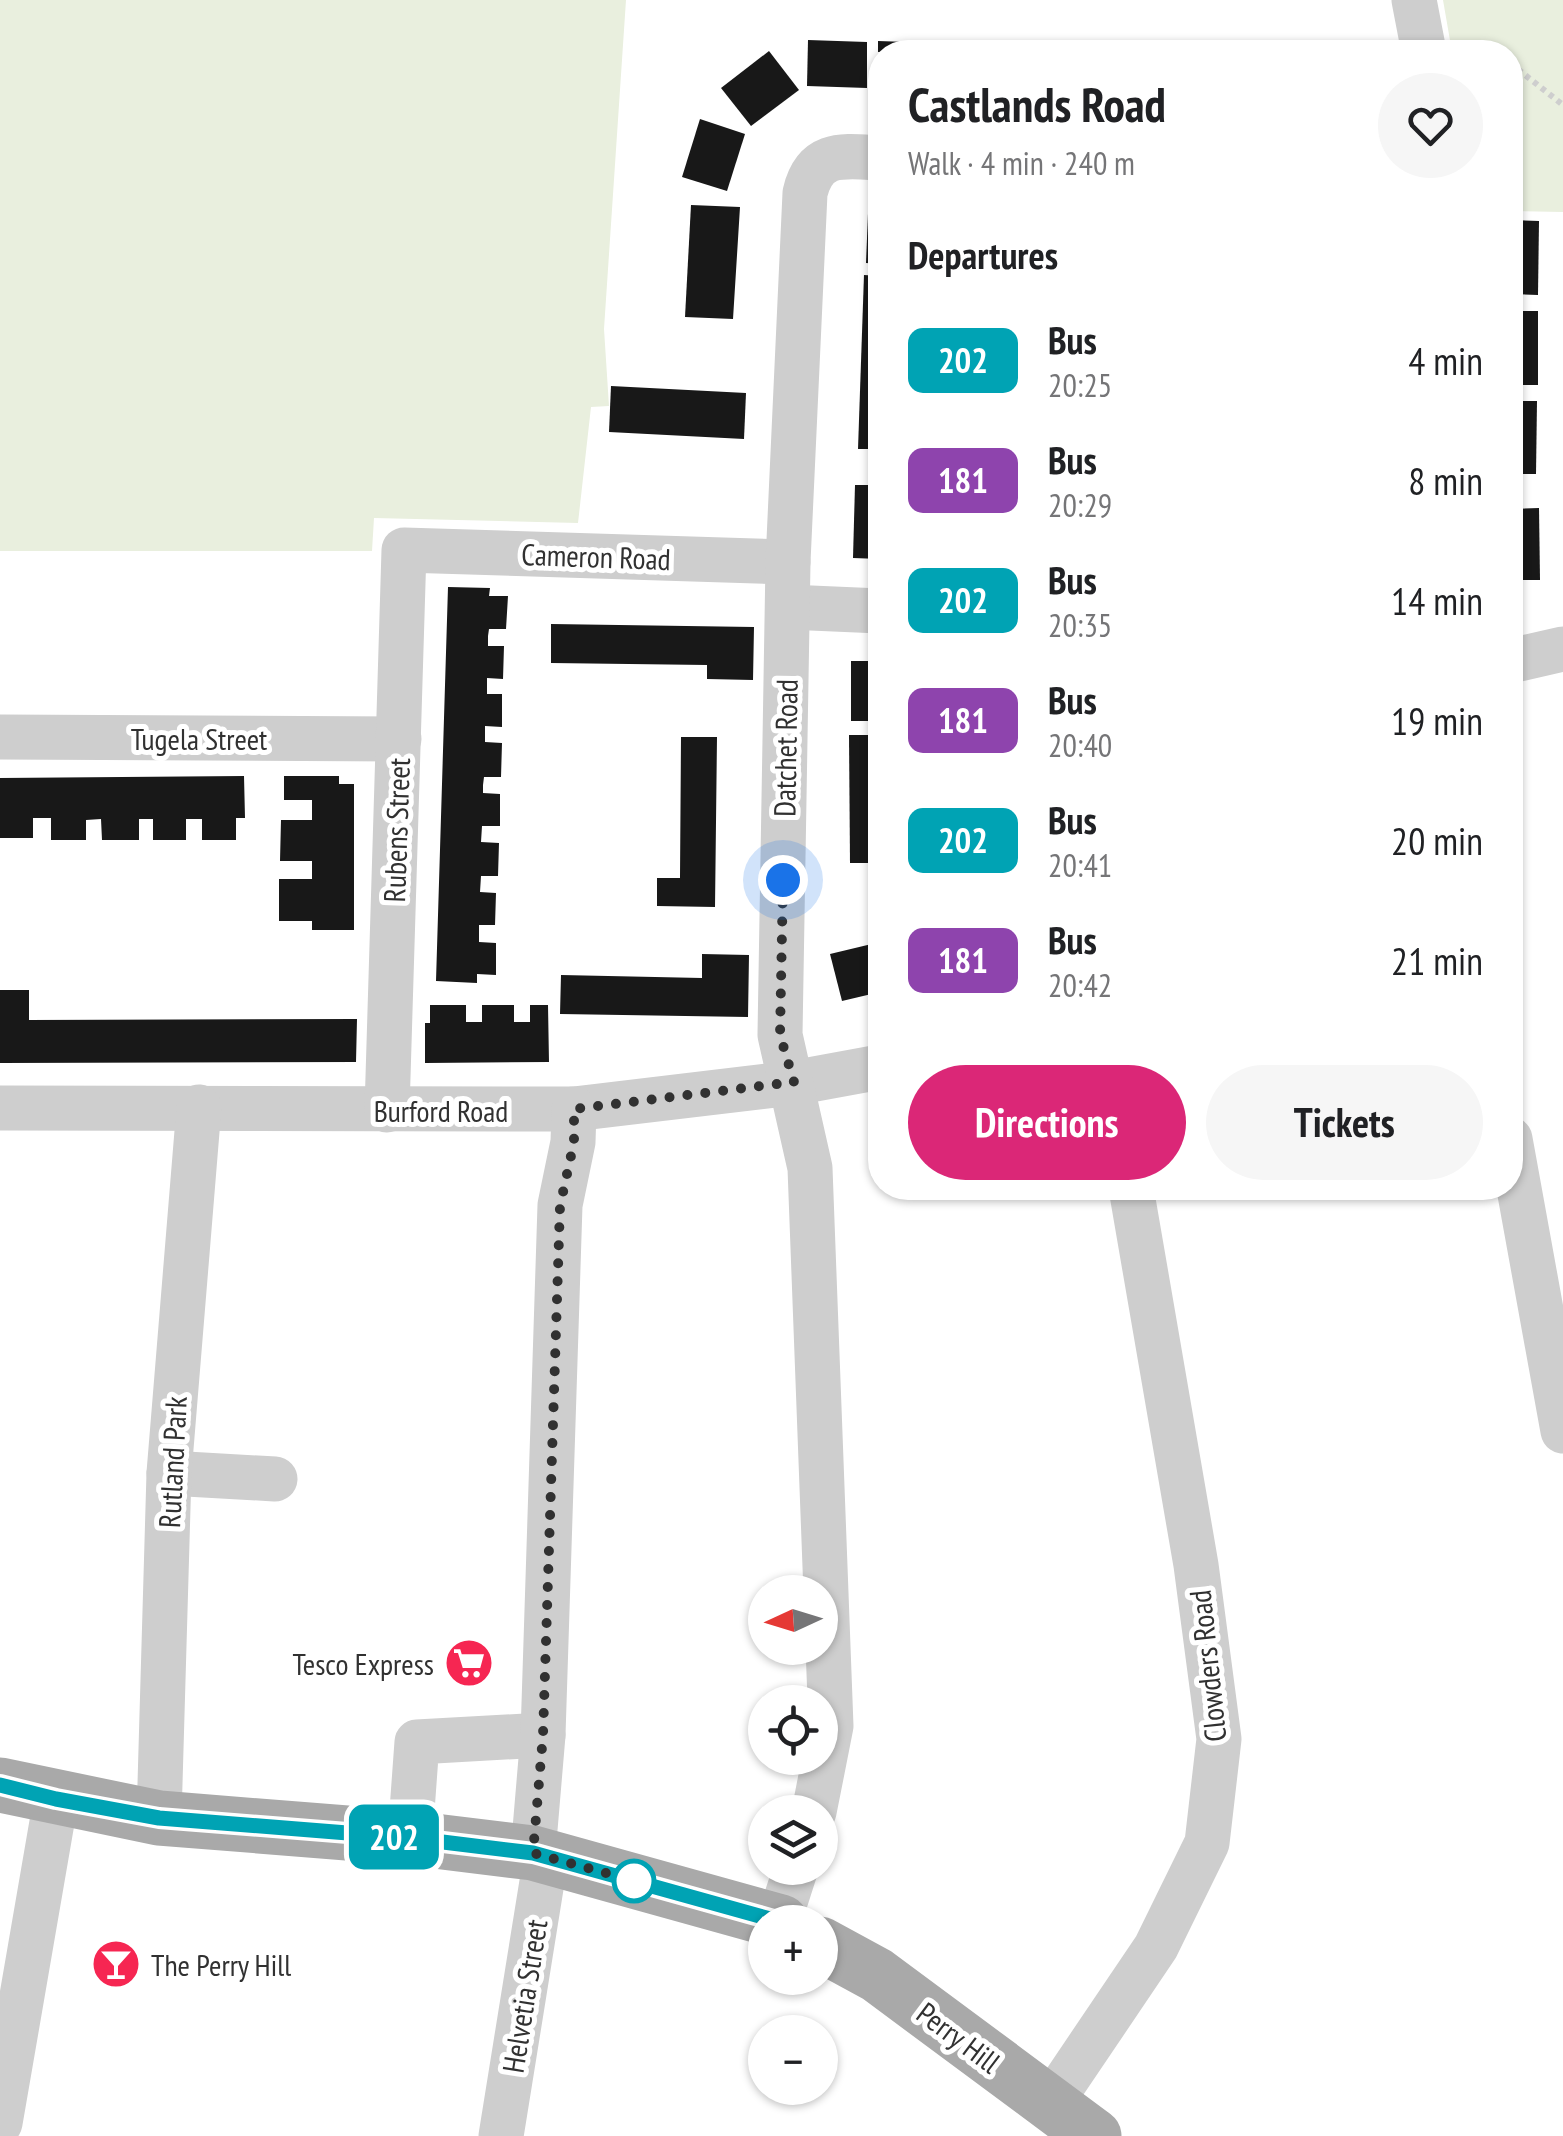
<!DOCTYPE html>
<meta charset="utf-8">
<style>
:root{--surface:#fff;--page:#f6f6f6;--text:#202124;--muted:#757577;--accent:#db2777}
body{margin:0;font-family:"PT Sans Narrow",sans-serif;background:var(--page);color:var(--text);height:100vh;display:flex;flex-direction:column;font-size:38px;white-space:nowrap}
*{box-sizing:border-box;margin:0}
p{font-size:32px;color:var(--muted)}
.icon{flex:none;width:55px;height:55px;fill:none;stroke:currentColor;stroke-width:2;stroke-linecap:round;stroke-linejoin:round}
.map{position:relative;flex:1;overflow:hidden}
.sheet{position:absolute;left:868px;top:40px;width:655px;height:1160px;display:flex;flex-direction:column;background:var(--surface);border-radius:40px;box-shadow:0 2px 8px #0004}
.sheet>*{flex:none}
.badge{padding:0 20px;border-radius:15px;font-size:35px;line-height:65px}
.needle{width:65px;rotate:266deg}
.tools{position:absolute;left:748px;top:1575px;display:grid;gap:20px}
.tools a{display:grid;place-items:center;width:90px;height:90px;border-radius:50%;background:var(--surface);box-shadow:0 2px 8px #0004;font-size:50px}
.you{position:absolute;width:50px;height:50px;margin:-25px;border:8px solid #fff;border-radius:50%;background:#1a73e8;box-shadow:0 0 0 15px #1a73e833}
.map>.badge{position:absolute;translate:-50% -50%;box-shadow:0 0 0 5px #fff}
h2{padding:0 40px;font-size:38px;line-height:90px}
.round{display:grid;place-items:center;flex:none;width:105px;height:105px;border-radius:52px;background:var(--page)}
.head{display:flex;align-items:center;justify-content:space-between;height:170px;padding:0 40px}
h1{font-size:48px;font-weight:700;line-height:75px}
.primary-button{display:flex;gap:20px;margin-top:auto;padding:20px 40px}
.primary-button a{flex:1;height:115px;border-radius:60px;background:var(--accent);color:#fff;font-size:40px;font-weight:700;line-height:115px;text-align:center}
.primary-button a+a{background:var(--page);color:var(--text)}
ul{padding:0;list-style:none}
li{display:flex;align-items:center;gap:30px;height:120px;padding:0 40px}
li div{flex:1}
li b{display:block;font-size:38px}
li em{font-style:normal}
li .badge{min-width:110px;font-weight:700;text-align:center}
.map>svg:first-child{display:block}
</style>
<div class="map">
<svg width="1563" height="2136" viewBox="0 0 1563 2136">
<rect width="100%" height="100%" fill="#fff"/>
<!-- green -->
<g fill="#e9efde">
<path d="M 0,0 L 626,0 L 604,329 L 609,406 L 591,407 L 578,523 L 374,518 L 372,551 L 0,551 Z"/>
<path d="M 1443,0 L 1563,0 L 1563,212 L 1510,211 L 1510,52 L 1452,52 Z"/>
</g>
<!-- building -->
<g fill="#181818">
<path d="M 808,40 L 867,42 L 867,88 L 807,86 Z"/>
<path d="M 878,41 L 993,45 L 993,52 L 878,52 Z"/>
<path d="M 1006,46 L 1098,49 L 1098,52 L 1006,52 Z"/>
<path d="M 769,51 L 799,90 L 751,126 L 721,88 Z"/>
<path d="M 700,119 L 745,134 L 727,191 L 682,177 Z"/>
<path d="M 869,189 L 880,190 L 880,264 L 866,263 Z"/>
<path d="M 691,205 L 740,207 L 733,319 L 685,317 Z"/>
<path d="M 1510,220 L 1539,221 L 1538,295 L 1510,294 Z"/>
<path d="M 864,275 L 880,276 L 880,449 L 858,449 Z"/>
<rect x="1510" y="311" width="28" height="74"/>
<path d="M 611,386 L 746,393 L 744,439 L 609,432 Z"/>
<path d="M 1510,401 L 1537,401 L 1536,474 L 1510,474 Z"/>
<path d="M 855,485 L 880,485 L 880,559 L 853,558 Z"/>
<path d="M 1539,508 L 1540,580 L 1510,580 L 1510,509 Z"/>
<path d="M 448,587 L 490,588 L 489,596 L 508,596 L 506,629 L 489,629 L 488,636 L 488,646 L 504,646 L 503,679 L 487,678 L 487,694 L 502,694 L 502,727 L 485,726 L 485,742 L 502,743 L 501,777 L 484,777 L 483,785 L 483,793 L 500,794 L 500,826 L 482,826 L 481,842 L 499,843 L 498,876 L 481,876 L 480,892 L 496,893 L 495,925 L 479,925 L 479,942 L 496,943 L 496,975 L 477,974 L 477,983 L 436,981 Z"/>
<path d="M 551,624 L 754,627 L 753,680 L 707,679 L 707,665 L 551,663 Z"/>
<rect x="851" y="661" width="29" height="60"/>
<path d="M 849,735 L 880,735 L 880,863 L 850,863 Z"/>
<path d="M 681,737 L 717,737 L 715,907 L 657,906 L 657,878 L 680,878 Z"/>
<path d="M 244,776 L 245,818 L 236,818 L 236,840 L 202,840 L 202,819 L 186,819 L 186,840 L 153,840 L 153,819 L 139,819 L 139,840 L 102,840 L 101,819 L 86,820 L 86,840 L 51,840 L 51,818 L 33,818 L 33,838 L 0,838 L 0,778 Z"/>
<path d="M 284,776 L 339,776 L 339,784 L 354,784 L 354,930 L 312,930 L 312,921 L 279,921 L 279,879 L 312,879 L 312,861 L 280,861 L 281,820 L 312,820 L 312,800 L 284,800 Z"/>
<path d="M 880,942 L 880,992 L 842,1001 L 830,954 Z"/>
<path d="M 702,954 L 749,955 L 748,1017 L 560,1014 L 561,975 L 702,978 Z"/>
<path d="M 0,990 L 29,990 L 29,1020 L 357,1019 L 356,1062 L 0,1063 Z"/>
<path d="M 430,1005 L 466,1005 L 466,1022 L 482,1022 L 482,1005 L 514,1005 L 514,1022 L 530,1022 L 530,1005 L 548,1005 L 549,1062 L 425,1063 L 425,1023 L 430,1023 Z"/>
</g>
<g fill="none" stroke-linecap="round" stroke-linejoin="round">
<!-- path -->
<g stroke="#cecece" stroke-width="6" stroke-dasharray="5 5" stroke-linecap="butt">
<path d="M 1460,48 L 1481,52"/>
<path d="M 1510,63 L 1563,105"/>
</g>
<!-- minor -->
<g stroke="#cecece" stroke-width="45">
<path d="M 1414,0 L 1424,52"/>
<path d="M 788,607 L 880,611"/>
<path d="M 1510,661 L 1563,649"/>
<path d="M 0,737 L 399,739"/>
<path d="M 0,1108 L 574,1109 L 793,1083 L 880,1067"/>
<path d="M 387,1110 L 404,550 L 788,562"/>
<path d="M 1510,1139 L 1563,1431"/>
<path d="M 169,1473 L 275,1479"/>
<path d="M 814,1812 L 831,1726 L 810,1168 L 780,1035 L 788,562 L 805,193 C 815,150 844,156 880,158"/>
<path d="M 159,1818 L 169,1473 L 199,1107"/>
<path d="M 410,1838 L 417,1742 L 543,1735"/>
<path d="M 533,1853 L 543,1735 L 560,1205 L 573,1142 L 574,1109"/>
<path d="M 779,1921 L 796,1868"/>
<path d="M 1050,2104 L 1156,1947 L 1207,1843 L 1219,1739 L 1196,1565 L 1131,1188"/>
<path d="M 0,2123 L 56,1799"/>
<path d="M 501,2136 L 546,1857"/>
</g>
<!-- major -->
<g stroke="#a9a9a9" stroke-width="55">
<path d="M 0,1785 L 159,1818 L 410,1838 L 533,1853 L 781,1922"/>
<path d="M 820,1944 L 877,1975 L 1094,2136"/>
</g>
</g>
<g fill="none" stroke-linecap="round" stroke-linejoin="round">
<!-- line casing -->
<g stroke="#fff" stroke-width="22">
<path id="line" d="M 0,1785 L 56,1799 L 159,1818 L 410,1838 L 533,1853 L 781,1922"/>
</g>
<!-- line -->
<use href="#line" stroke="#00a3b4" stroke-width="15"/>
<!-- walk -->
<path stroke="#313131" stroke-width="10" stroke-dasharray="0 18" d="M 634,1881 L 646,1884 L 533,1853 L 543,1735 L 560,1206 L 574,1142 L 574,1109 L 794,1082 L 780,1035 L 783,880"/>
</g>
<!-- icons -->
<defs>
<g id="supermarket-disc" transform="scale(2.5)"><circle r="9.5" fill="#f62652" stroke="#fff"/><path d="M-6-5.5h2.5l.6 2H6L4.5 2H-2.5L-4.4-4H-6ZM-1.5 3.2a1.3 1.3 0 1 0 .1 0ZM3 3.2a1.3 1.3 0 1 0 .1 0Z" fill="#fff"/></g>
<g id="bar-disc" transform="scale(2.5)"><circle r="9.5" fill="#f62652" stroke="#fff"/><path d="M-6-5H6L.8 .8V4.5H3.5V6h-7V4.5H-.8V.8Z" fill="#fff"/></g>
</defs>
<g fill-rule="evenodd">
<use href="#supermarket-disc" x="469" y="1663"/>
<use href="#bar-disc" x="116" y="1964"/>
</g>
<!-- markers -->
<circle fill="#fff" stroke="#00a3b4" stroke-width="5" cx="634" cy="1881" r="20"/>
<g text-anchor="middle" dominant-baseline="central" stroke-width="10" stroke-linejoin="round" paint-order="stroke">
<!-- street labels -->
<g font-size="30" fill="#313131" stroke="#fff">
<text transform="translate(596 556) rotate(2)">Cameron Road</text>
<text x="199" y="738">Tugela Street</text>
<text transform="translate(785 748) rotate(-89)">Datchet Road</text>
<text transform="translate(396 830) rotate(-88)">Rubens Street</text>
<text x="441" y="1110">Burford Road</text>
<text transform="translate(172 1462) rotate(-87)">Rutland Park</text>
<text transform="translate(1207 1666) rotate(-96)">Clowders Road</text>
<text transform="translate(524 1996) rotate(-81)">Helvetia Street</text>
<text transform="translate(959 2037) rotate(37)">Perry Hill</text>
</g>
<!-- poi labels -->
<g font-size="30" fill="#313131" stroke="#fff" text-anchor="end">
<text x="434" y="1663">Tesco Express</text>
<text x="151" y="1964" text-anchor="start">The Perry Hill</text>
</g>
</g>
</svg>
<div class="tools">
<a><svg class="needle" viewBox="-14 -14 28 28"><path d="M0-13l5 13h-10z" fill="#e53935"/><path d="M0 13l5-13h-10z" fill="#757577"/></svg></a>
<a><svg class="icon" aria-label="locate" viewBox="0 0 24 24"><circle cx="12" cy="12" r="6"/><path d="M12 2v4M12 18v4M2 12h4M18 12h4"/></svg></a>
<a><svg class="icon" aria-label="layers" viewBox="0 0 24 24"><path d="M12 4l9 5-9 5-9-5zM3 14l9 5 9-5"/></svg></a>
<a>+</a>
<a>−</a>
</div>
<div class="you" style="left:783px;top:880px"></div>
<b class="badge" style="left:394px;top:1837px;background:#00a3b4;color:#fff">202</b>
<section class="sheet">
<div class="head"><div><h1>Castlands Road</h1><p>Walk · 4 min · 240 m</p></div><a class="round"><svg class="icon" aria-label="heart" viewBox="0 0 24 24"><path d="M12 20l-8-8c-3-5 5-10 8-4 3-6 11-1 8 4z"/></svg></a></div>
<h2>Departures</h2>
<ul>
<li><span class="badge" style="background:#00a3b4;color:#fff">202</span><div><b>Bus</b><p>20:25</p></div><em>4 min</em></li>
<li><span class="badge" style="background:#8e44ad;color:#fff">181</span><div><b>Bus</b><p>20:29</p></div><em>8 min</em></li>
<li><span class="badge" style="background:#00a3b4;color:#fff">202</span><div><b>Bus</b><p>20:35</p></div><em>14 min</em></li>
<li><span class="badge" style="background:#8e44ad;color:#fff">181</span><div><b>Bus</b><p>20:40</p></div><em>19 min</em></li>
<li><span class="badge" style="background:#00a3b4;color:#fff">202</span><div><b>Bus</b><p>20:41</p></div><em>20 min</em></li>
<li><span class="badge" style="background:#8e44ad;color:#fff">181</span><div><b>Bus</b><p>20:42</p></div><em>21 min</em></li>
</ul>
<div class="primary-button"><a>Directions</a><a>Tickets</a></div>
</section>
</div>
